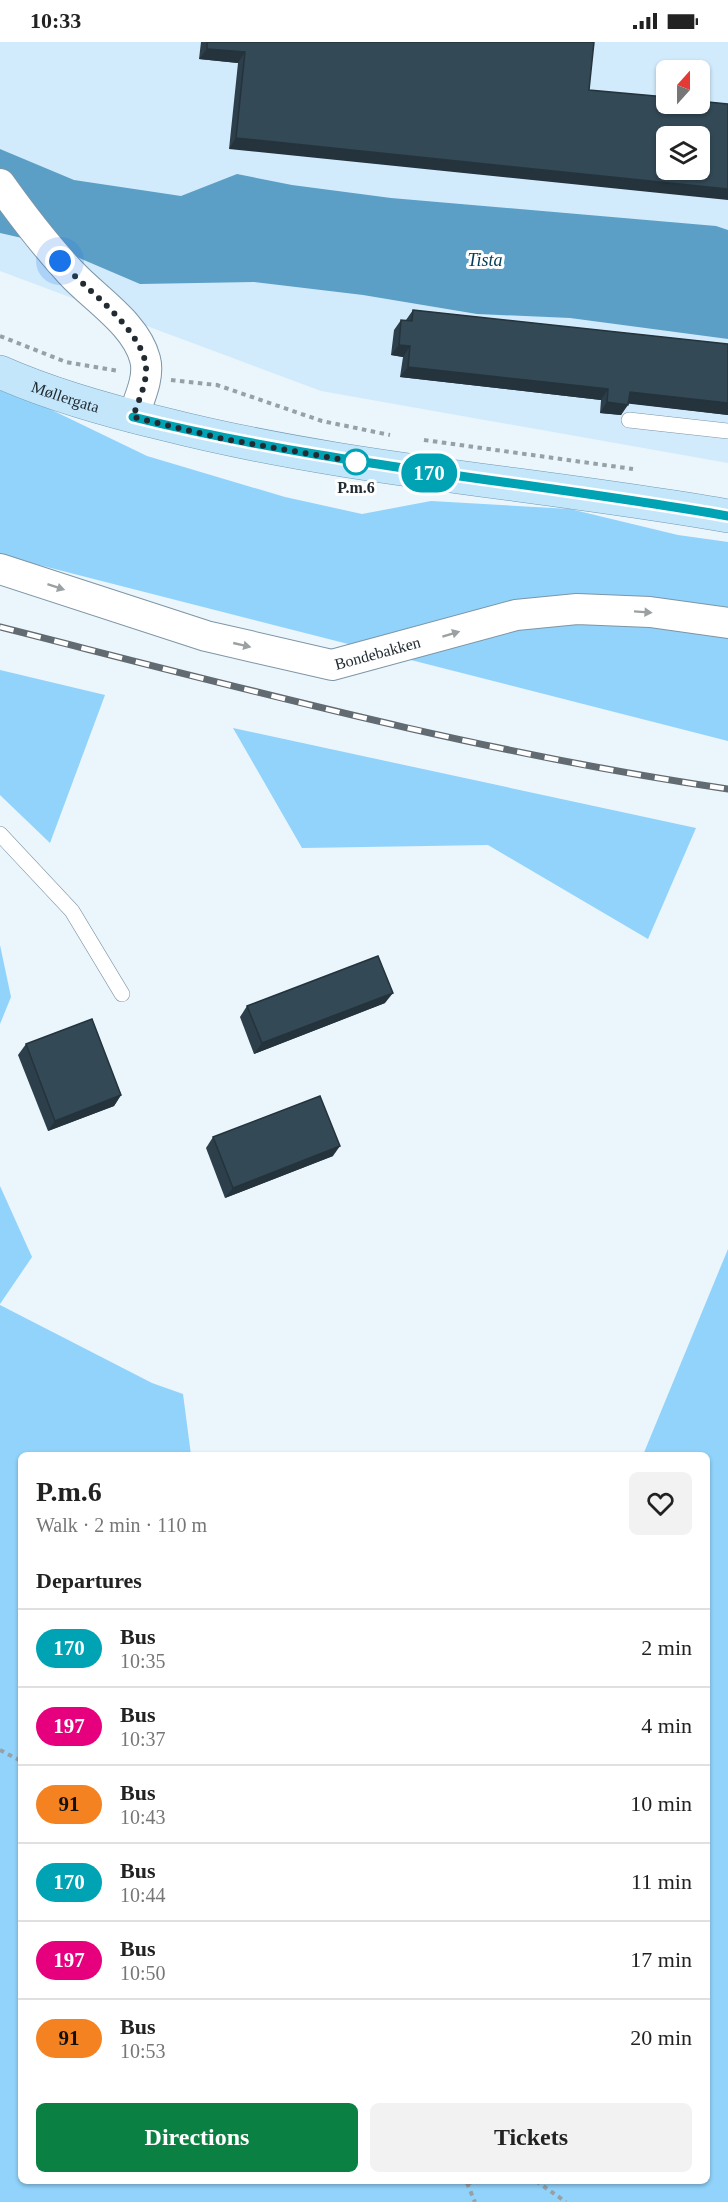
<!DOCTYPE html>
<meta charset="utf-8">
<style>
:root{--surface:#fff;--page:#f2f2f2;--text:#222;--muted:#767676;--line:#e0e0e0;--accent:#0b8043}
body{margin:0;font-family:"Times New Roman",serif;background:var(--page);color:var(--text);height:100vh;display:flex;flex-direction:column;font-size:22px;white-space:nowrap}
*{box-sizing:border-box;margin:0}
p{font-size:20px;color:var(--muted)}
.icon{flex:none;width:33px;height:33px;fill:none;stroke:currentColor;stroke-width:2;stroke-linecap:round;stroke-linejoin:round}
.map{position:relative;flex:1;overflow:hidden}
.sheet{position:absolute;left:18px;top:1410px;width:692px;height:732px;display:flex;flex-direction:column;background:var(--surface);border-radius:9px;box-shadow:0 2px 4px #0004}
.sheet>*{flex:none}
.badge{padding:0 12px;border-radius:20px;font-size:21px;line-height:39px}
.needle{width:39px;rotate:21deg}
.controls{position:absolute;left:656px;top:18px;display:grid;gap:12px}
.controls a{display:grid;place-items:center;width:54px;height:54px;border-radius:9px;background:var(--surface);box-shadow:0 2px 4px #0004;font-size:30px}
.you{position:absolute;width:30px;height:30px;margin:-15px;border:4px solid #fff;border-radius:50%;background:#1a73e8;box-shadow:0 0 0 9px #1a73e833}
.map>.badge{position:absolute;translate:-50% -50%;box-shadow:0 0 0 3px #fff}
h2{padding:0 18px;font-size:22px;line-height:54px}
.round{display:grid;place-items:center;flex:none;width:63px;height:63px;border-radius:9px;background:var(--page)}
.overview{display:flex;align-items:center;justify-content:space-between;height:102px;padding:0 18px}
h1{font-size:28px;font-weight:700;line-height:45px}
.action{display:flex;gap:12px;margin-top:auto;padding:12px 18px}
.action a{flex:1;height:69px;border-radius:9px;background:var(--accent);color:#fff;font-size:24px;font-weight:700;line-height:69px;text-align:center}
.action a+a{background:var(--page);color:var(--text)}
ul{padding:0;list-style:none}
li{display:flex;align-items:center;gap:18px;height:78px;padding:0 18px;border-top:2px solid var(--line)}
li div{flex:1}
li b{display:block;font-size:22px}
li em{font-style:normal}
li .badge{min-width:66px;font-weight:700;text-align:center}
.status{display:flex;justify-content:space-between;align-items:center;height:42px;padding:0 30px;background:var(--surface);direction:ltr}
.status svg{height:16px;fill:currentColor}
.map>svg:first-child{display:block}
</style>
<div class="status"><b>10:33</b><svg viewBox="0 0 49 12"><path d="M0 12V9h3v3zM5 12V6h3v6zM10 12V3h3v9zM15 12V0h3v12zM26 1h20v11H26zM47 4h2v5h-2z"/></svg></div>
<div class="map">
<svg width="728" height="2160" viewBox="0 0 728 2160">
<rect width="100%" height="100%" fill="#ebf5fc"/>
<!-- built -->
<path fill="#d1ebfc" fill-rule="evenodd" d="M 0,0 L 728,0 L 728,421 L 321,349 L 0,229 ZM 666,28 L 699,28 L 699,62 L 666,62 ZM 666,94 L 699,94 L 699,128 L 666,128 Z"/>
<!-- green -->
<g fill="#91d3fb">
<path d="M 0,343 L 147,414 L 285,455 L 362,472 L 431,459 L 570,467 L 678,493 L 728,500 L 728,699 L 0,513 Z"/>
<path d="M 0,628 L 105,653 L 50,801 L 0,753 Z"/>
<path d="M 233,686 L 696,786 L 648,897 L 488,803 L 302,806 Z"/>
<path d="M 0,903 L 11,955 L 0,982 Z"/>
<path d="M 0,1144 L 32,1215 L 0,1262 Z"/>
<path d="M 728,1207 L 728,2160 L 0,2160 L 0,1263 L 152,1341 L 183,1352 L 191,1413 L 21,1413 L 21,2139 L 706,2139 L 706,1413 L 643,1413 Z"/>
</g>
<!-- water -->
<path fill="#5c9fc6" d="M 0,107 L 74,138 L 181,154 L 237,132 L 292,143 L 391,156 L 716,184 L 728,188 L 728,297 L 570,276 L 477,272 L 363,253 L 254,240 L 140,242 L 44,201 L 0,191 Z"/>
<g fill="none" stroke-linecap="round" stroke-linejoin="round">
<!-- lane casing -->
<g stroke="#7d95a5" stroke-width="16">
<g id="lane">
<path d="M 629,378 L 728,389"/>
<path d="M 0,792 L 72,869 L 122,952"/>
</g>
</g>
<!-- street casing -->
<g stroke="#7d95a5" stroke-width="32">
<g id="street">
<path d="M 0,142 C 22,173 45,203 71,231 C 95,257 136,282 145,317 C 150,335 139,357 133,375"/>
<path id="s1" d="M 0,527 L 206,594 L 332,623 L 516,573 L 577,567 L 650,570 L 728,581"/>
</g>
</g>
<!-- primary casing -->
<g stroke="#719ab3" stroke-width="34">
<g id="primary">
<path id="s2" d="M 0,330 C 52,353 109,369 164,382 C 349,429 541,441 728,474"/>
</g>
</g>
<!-- path -->
<g stroke="#96a0a7" stroke-width="4" stroke-dasharray="4.5 4.5" stroke-linecap="butt">
<path d="M 0,294 L 66,320 L 119,329"/>
<path d="M 171,338 L 217,343 L 322,379 L 390,393"/>
<path d="M 424,398 L 633,427"/>
<path d="M 0,1708 L 21,1719"/>
<path d="M 536,2139 L 566,2160"/>
<path d="M 467,2141 L 494,2139"/>
<path d="M 467,2141 L 475,2160"/>
</g>
<!-- lane -->
<use href="#lane" stroke="#fff" stroke-width="15"/>
<!-- street -->
<use href="#street" stroke="#fff" stroke-width="30"/>
<!-- primary -->
<use href="#primary" stroke="#c4e6fb" stroke-width="33"/>
<!-- rail casing -->
<g stroke="#616b71" stroke-width="7">
<path id="rail" d="M 0,585 C 241,646 481,711 728,747"/>
</g>
<!-- rail -->
<use href="#rail" stroke="#fff" stroke-width="4.5" stroke-dasharray="14" stroke-linecap="butt"/>
</g>
<!-- wall -->
<g fill="#2c3f4a">
<path d="M 201,0 L 594,0 L 229,107 L 238,21 L 199,17 Z"/>
<path d="M 413,268 L 728,302 L 728,373 L 628,361 L 621,373 L 600,371 L 601,358 L 400,335 L 403,315 L 391,313 L 394,288 L 401,278 L 406,278 Z"/>
<path d="M 385,961 L 254,1012 L 240,975 L 247,964 Z"/>
<path d="M 26,1002 L 121,1053 L 114,1064 L 48,1089 L 18,1013 Z"/>
<path d="M 213,1095 L 333,1114 L 225,1156 L 206,1106 Z"/>
</g>
<!-- shaded-wall -->
<g fill="#24333c">
<path d="M 207,7 L 245,10 L 238,21 L 199,17 Z"/>
<path d="M 236,96 L 728,147 L 728,158 L 229,107 Z"/>
<path d="M 399,303 L 410,304 L 403,315 L 391,313 Z"/>
<path d="M 408,325 L 608,347 L 601,358 L 400,335 Z"/>
<path d="M 630,350 L 728,361 L 728,373 L 623,361 Z"/>
<path d="M 607,360 L 628,363 L 621,373 L 600,371 Z"/>
<path d="M 393,951 L 385,961 L 254,1012 L 262,1001 Z"/>
<path d="M 121,1053 L 114,1064 L 48,1089 L 55,1079 Z"/>
<path d="M 340,1104 L 333,1114 L 225,1156 L 233,1146 Z"/>
</g>
<!-- building -->
<g fill="#334956" stroke="#24333c" stroke-width="1.5" fill-rule="evenodd">
<path d="M 207,0 L 594,0 L 589,48 L 666,55 L 666,62 L 699,62 L 699,59 L 728,62 L 728,147 L 236,96 L 245,10 L 207,7 ZM 666,94 L 699,94 L 699,128 L 666,128 Z"/>
<path d="M 413,268 L 728,302 L 728,361 L 630,350 L 628,363 L 607,360 L 608,347 L 408,325 L 410,304 L 399,303 L 401,278 L 412,279 Z"/>
<path d="M 378,914 L 393,951 L 262,1001 L 247,964 Z"/>
<path d="M 92,977 L 121,1053 L 55,1079 L 26,1002 Z"/>
<path d="M 320,1054 L 340,1104 L 233,1146 L 213,1095 Z"/>
</g>
<!-- one-way arrows -->
<defs><path id="oneway-solid" d="M-6-.8H1V-3.2L6.5 0L1 3.2V.8H-6Z" transform="scale(1.5)"/></defs>
<g fill="#9ba0a2">
<use href="#oneway-solid" transform="translate(56 545) rotate(18)"/>
<use href="#oneway-solid" transform="translate(643 570) rotate(4)"/>
<use href="#oneway-solid" transform="translate(451 592) rotate(-17)"/>
<use href="#oneway-solid" transform="translate(242 603) rotate(13)"/>
</g>
<g fill="none" stroke-linecap="round" stroke-linejoin="round">
<!-- line casing -->
<g stroke="#fff" stroke-width="14">
<path id="line" d="M 133,375 C 330,424 529,439 728,474"/>
</g>
<!-- line -->
<use href="#line" stroke="#00a3b4" stroke-width="9"/>
<!-- walk -->
<path stroke="#212b31" stroke-width="6" stroke-dasharray="0 10.8" d="M 60,219 C 84,246 144,288 146,326 C 147,341 138,360 133,375 L 224,397 L 356,420"/>
</g>
<!-- markers -->
<circle fill="#fff" stroke="#00a3b4" stroke-width="3" cx="356" cy="420" r="12"/>
<g text-anchor="middle" dominant-baseline="central" stroke-width="6" stroke-linejoin="round" paint-order="stroke">
<!-- street labels -->
<g font-size="16" fill="#212b31" stroke="#fff">
<text stroke="none"><textPath href="#s2" startOffset="70">Møllergata</textPath></text>
<text stroke="none"><textPath href="#s1" startOffset="393">Bondebakken</textPath></text>
</g>
<!-- stop labels -->
<g font-size="16" font-weight="bold" fill="#212b31" stroke="#fff">
<text x="356" y="445">P.m.6</text>
</g>
<!-- water labels -->
<g font-size="18" font-style="italic" fill="#023c57" stroke="#fff">
<text x="485" y="218">Tista</text>
</g>
</g>
</svg>
<div class="controls">
<a><svg class="needle" viewBox="-14 -14 28 28"><path d="M0-13l5 13h-10z" fill="#e53935"/><path d="M0 13l5-13h-10z" fill="#767676"/></svg></a>
<a><svg class="icon" aria-label="layers" viewBox="0 0 24 24"><path d="M12 4l9 5-9 5-9-5zM3 14l9 5 9-5"/></svg></a>
</div>
<div class="you" style="left:60px;top:219px"></div>
<b class="badge" style="left:429px;top:431px;background:#00a3b4;color:#fff">170</b>
<section class="sheet">
<div class="overview"><div><h1>P.m.6</h1><p>Walk · 2 min · 110 m</p></div><a class="round"><svg class="icon" aria-label="heart" viewBox="0 0 24 24"><path d="M12 20l-8-8c-3-5 5-10 8-4 3-6 11-1 8 4z"/></svg></a></div>
<h2>Departures</h2>
<ul>
<li><span class="badge" style="background:#00a3b4;color:#fff">170</span><div><b>Bus</b><p>10:35</p></div><em>2 min</em></li>
<li><span class="badge" style="background:#e6007e;color:#fff">197</span><div><b>Bus</b><p>10:37</p></div><em>4 min</em></li>
<li><span class="badge" style="background:#f58220;color:#111">91</span><div><b>Bus</b><p>10:43</p></div><em>10 min</em></li>
<li><span class="badge" style="background:#00a3b4;color:#fff">170</span><div><b>Bus</b><p>10:44</p></div><em>11 min</em></li>
<li><span class="badge" style="background:#e6007e;color:#fff">197</span><div><b>Bus</b><p>10:50</p></div><em>17 min</em></li>
<li><span class="badge" style="background:#f58220;color:#111">91</span><div><b>Bus</b><p>10:53</p></div><em>20 min</em></li>
</ul>
<div class="action"><a>Directions</a><a>Tickets</a></div>
</section>
</div>
